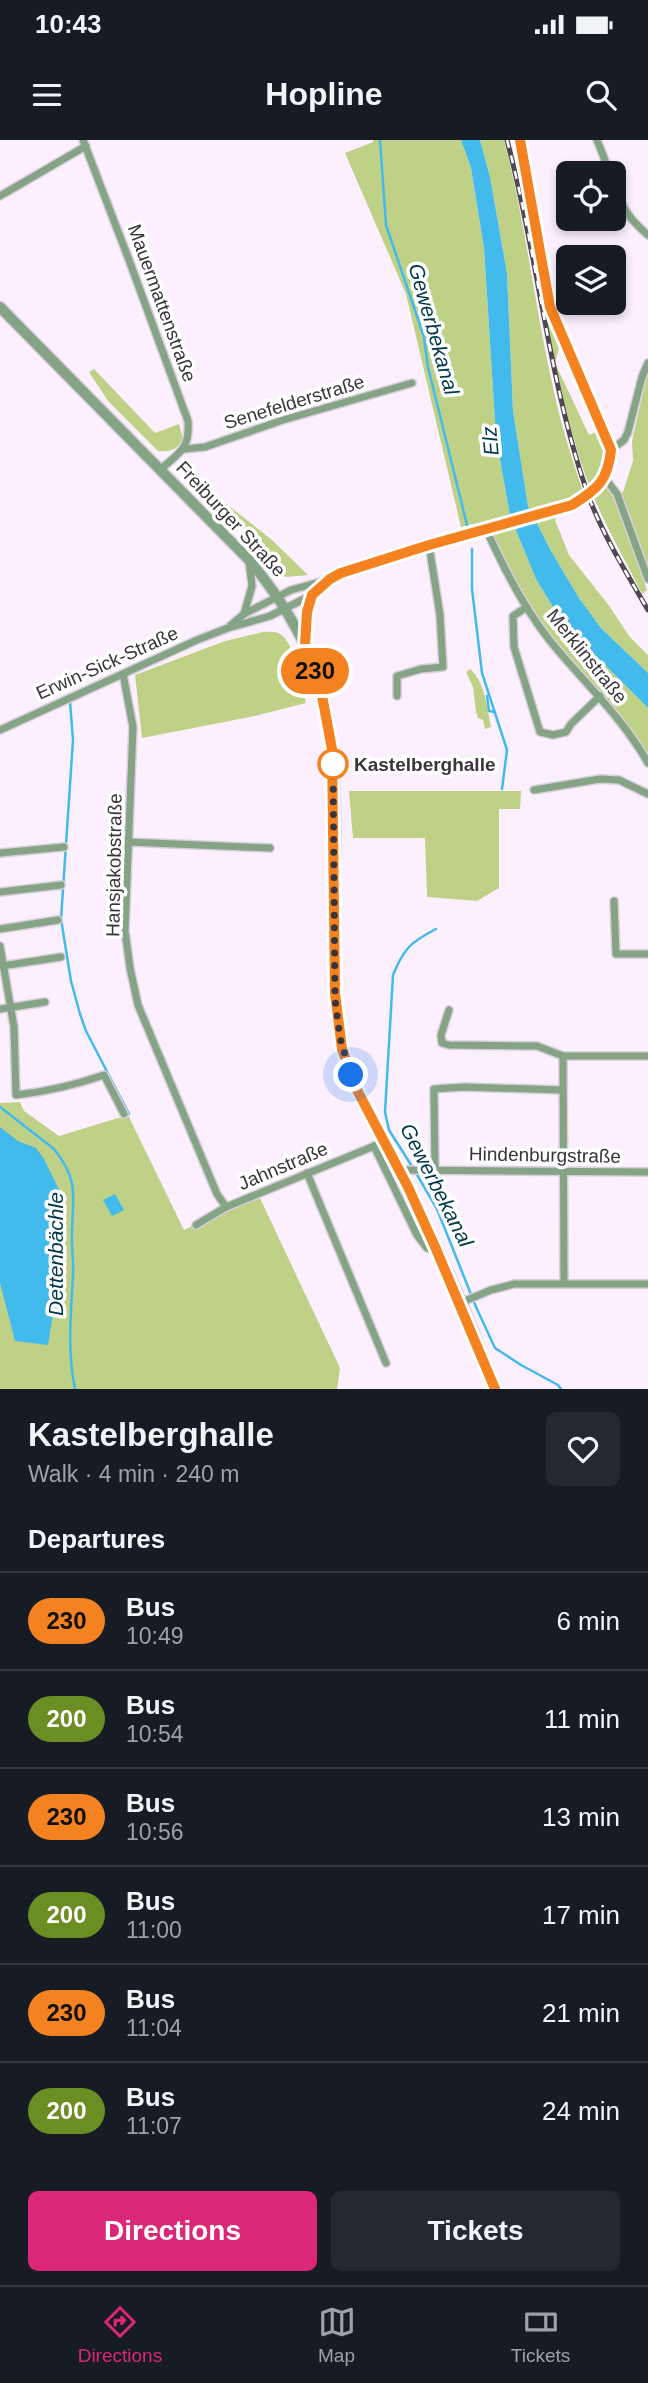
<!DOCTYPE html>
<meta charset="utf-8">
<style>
:root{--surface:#171b24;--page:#242831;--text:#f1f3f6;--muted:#9ea1a6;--line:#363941;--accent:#db2777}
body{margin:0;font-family:Helvetica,sans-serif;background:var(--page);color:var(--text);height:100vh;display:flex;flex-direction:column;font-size:26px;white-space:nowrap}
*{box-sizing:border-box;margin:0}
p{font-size:23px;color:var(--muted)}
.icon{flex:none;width:38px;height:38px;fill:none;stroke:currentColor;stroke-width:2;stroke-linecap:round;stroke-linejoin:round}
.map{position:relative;height:1249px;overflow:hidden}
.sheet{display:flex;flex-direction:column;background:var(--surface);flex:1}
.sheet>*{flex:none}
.badge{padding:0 14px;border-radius:23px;font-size:24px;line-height:46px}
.controls{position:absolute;left:556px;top:21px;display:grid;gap:14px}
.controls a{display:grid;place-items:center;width:70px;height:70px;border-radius:10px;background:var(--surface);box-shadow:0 4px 10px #0003;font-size:35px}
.you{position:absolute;width:35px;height:35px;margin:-18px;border:5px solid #fff;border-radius:50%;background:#1a73e8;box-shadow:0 0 0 10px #1a73e833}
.map>.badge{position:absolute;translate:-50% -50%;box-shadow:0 0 0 4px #fff}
h2{padding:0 28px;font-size:26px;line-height:63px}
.round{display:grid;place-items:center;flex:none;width:74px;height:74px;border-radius:10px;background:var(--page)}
.headline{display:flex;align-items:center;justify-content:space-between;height:119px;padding:0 28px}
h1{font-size:33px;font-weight:800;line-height:52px}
.button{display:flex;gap:14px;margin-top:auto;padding:14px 28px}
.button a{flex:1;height:80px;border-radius:10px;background:var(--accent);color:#fff;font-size:28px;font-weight:800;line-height:80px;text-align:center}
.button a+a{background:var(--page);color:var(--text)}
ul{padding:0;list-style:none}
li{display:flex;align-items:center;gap:21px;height:98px;padding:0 28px;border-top:2px solid var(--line)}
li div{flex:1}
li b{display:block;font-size:26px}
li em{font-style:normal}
li .badge{min-width:77px;font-weight:700;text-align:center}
.status{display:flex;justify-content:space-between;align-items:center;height:49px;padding:0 35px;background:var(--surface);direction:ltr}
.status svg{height:19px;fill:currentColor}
header{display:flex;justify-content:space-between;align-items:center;height:91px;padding:0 28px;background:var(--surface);font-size:32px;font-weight:800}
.menu{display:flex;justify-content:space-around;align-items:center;height:98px;border-top:2px solid var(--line);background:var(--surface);font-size:19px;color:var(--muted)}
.menu a{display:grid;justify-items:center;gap:4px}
.menu .on{color:var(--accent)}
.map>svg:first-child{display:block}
</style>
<div class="status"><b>10:43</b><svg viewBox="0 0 49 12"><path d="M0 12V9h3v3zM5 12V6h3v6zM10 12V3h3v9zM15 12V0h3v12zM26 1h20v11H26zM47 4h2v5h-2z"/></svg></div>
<header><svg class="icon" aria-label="menu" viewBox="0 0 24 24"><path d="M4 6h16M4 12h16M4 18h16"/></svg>Hopline<svg class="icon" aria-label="search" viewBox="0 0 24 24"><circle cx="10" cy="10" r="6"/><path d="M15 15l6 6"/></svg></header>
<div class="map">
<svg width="648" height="1249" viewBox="0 0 648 1249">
<rect width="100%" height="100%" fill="#fcf0fe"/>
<!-- green -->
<g fill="#bfd187">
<path d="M 373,0 L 461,0 L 471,28 L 484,108 L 496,296 L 510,376 L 536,439 L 556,472 L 586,506 L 648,568 L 648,623 L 536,481 L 486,389 L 489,383 L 472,384 L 461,387 L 406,154 L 345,13 L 373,2 Z"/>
<path d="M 480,0 L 504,0 C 525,80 534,162 552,243 C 560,282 572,320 585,357 L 560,369 L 555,380 L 569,415 L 610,467 L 629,496 L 648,515 L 648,533 L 601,488 L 579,458 L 551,411 L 528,366 L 513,271 L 507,133 L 490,37 Z"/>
<path d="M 547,181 L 559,208 L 555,223 L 589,295 L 598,291 C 606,312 606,319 597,340 L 613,354 L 647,450 L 642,454 C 625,419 604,384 590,348 C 570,294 558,238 547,181 Z"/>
<path d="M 94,229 L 155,293 L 179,284 L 183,299 C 177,310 170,312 158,311 L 108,261 L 89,232 Z"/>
<path d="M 648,231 L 648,439 L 617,354 L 623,352 L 633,321 L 632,301 Z"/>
<path d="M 209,350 L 272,400 L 308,435 L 286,437 L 277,431 Z"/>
<path d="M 263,492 C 269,492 275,491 280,494 C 295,503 302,546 306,563 L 255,576 L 142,598 L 135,535 L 225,501 Z"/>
<path d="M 470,529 C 485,541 487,568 491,587 L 485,589 L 483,580 L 478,578 L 476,572 L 473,547 L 466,532 Z"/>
<path d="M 349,651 L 521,651 L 520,669 L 499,669 L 499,748 L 477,761 L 427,757 L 425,698 L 353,698 Z"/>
<path d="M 20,962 L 24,971 L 59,996 L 128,975 L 184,1090 L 258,1054 L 340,1228 L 337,1249 L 0,1249 L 0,963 Z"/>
</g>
<!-- water -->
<g fill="#43baec">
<path d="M 461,0 L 480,0 L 490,37 L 507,133 L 513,271 L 528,366 L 551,411 L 579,458 L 601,488 L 648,533 L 648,568 L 586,506 L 556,472 L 536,439 L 510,376 L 496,296 L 484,108 L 471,28 Z"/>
<path d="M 0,987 L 18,1001 L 36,1008 L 44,1019 L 61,1054 L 62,1086 L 54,1092 L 59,1151 L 56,1154 L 48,1205 L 15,1201 L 0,1143 Z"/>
<path d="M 115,1054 L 124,1070 L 112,1076 L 103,1060 Z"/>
</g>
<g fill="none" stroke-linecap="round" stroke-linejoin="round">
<!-- stream -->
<g stroke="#43baec" stroke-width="2.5">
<path d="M 380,0 L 386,85 L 424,197 L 428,227 L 467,385"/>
<path d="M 472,409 L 472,449 L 482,533 L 507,610 L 502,649"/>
<path d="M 487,556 L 489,571 L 495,572"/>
<path d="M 70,562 L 73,600 L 61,779 L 71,841 L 80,874 L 86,891 L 129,974"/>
<path d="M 0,967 L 54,1009 C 79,1040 73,1056 72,1091 C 71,1106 74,1120 73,1135 C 71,1174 67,1210 75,1249"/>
<path d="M 413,1028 L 389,990 L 385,972 L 393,835 C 404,808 411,802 436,789"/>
<path d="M 416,1033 L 437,1069 L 476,1167 L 495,1208 L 521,1225 L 558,1245 L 561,1249"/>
</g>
<!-- minor casing -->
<g stroke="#d9cedb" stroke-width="10">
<g id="minor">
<path d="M 83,0 L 129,120 L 188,281 C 190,309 180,312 161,329"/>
<path d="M 597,0 L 610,33"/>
<path d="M 614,45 C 623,69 629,79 648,95"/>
<path d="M 0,56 L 86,6"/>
<path d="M 184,309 L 205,307 L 283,280 L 412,243"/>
<path d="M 611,310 L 624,300 L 628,292 L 642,237 L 648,223"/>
<path d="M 605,338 L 617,354 L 648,439"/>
<path d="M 486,389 C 506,433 529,478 561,514 C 591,549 625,582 648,623"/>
<path d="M 527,467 L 513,476 L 514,507 L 540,592 L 553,595 L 566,592 L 571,584 L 600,556"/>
<path d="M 244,474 L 252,446 L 249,421"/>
<path d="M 231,485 L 244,474 L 291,450 L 327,440"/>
<path d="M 306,503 C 306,488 304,469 312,456 C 333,419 524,382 572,365 C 598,349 608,340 611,310 L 550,167 L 520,0"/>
<path d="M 123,534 L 133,587 L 125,791 L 130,828 L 138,865 L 217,1054 L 226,1067"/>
<path d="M 397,556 L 397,536 L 421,529 L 443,527 L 440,475 L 429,405"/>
<path d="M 0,590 L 197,500 L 228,488 L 270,476 L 312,455"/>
<path d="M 534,650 L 600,639 L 619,640 L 648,654"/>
<path d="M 128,702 L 270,708"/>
<path d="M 0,713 L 64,707"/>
<path d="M 0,752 L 61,745"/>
<path d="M 614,761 L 616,814 L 648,814"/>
<path d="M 0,789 L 58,780"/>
<path d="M 0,806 L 14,887 L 16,955 C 43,952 78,944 104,935 L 124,974"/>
<path d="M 2,826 L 61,817"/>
<path d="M 0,869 L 45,862"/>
<path d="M 449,870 L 441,895 L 442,903 L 449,905 L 537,906 L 563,916 L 648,916"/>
<path d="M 563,916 L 564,1143"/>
<path d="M 374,1006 L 417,1095 L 427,1108 L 436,1109"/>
<path d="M 435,1029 L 434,949 L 464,947 L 562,950"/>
<path d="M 399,1030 L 648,1032"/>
<path d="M 307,1033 L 386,1223"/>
<path d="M 196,1085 L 226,1067 L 384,1002"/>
<path d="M 460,1163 L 491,1150 L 514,1144 L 648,1144"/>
</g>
</g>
<!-- tertiary casing -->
<g stroke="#d9cedb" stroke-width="13">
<path id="tertiary" d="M 0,167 L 249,420 C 280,457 305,496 319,543 C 343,620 333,715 334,796 C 335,834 333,874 343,912 C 355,958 383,998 405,1040 C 438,1107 470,1178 495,1249"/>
</g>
<!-- minor -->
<use href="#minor" stroke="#85a485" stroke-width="7"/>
<!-- tertiary -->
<use href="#tertiary" stroke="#85a485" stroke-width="10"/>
<!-- rail casing -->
<g stroke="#4f4850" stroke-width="5">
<path id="rail" d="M 507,0 C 538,117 548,238 587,352 C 602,394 626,432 648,470"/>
</g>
<!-- rail -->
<use href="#rail" stroke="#fff" stroke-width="2.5" stroke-dasharray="8" stroke-linecap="butt"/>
</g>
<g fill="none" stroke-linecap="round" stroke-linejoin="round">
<!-- line casing -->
<g stroke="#fff" stroke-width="16">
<path id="line" d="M 495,1249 L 436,1109 L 408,1047 L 357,950 L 342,909 L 335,853 L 332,609 L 320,545 L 305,506 L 307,472 L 312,455 L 330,439 L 341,433 L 429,405 L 572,365 C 598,349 608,340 611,310 L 550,167 L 520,0"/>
</g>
<!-- line -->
<use href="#line" stroke="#f58220" stroke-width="10"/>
<!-- walk -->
<path stroke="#3a343b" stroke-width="7" stroke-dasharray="0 12.6" d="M 333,624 L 335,859 L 340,898 L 351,935"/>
</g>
<!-- markers -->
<circle fill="#fff" stroke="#f58220" stroke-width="3.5" cx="333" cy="624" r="14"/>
<g text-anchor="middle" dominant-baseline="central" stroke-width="7" stroke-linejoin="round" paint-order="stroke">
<!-- street labels -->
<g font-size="19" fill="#3a343b" stroke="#fff">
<text transform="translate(162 163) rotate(70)">Mauermattenstraße</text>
<text transform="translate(294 262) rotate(-17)">Senefelderstraße</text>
<text transform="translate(231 379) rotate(47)">Freiburger Straße</text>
<text transform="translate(587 516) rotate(51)">Merklinstraße</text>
<text transform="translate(107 523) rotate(-24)">Erwin-Sick-Straße</text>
<text transform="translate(114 725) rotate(-89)">Hansjakobstraße</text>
<text transform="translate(545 1015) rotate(1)">Hindenburgstraße</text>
<text transform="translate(283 1026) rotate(-23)">Jahnstraße</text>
</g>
<!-- stop labels -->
<g font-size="19" font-weight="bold" fill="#3a343b" stroke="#fff" text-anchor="start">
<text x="354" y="624">Kastelberghalle</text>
</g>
<!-- water labels -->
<g font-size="21" font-style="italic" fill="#00374b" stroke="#fff">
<text transform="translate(434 189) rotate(74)">Gewerbekanal</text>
<text transform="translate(490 301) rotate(-95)">Elz</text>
<text transform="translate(437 1045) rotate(63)">Gewerbekanal</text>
<text transform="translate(55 1114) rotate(-90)">Dettenbächle</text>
</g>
</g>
</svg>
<div class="controls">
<a><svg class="icon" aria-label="locate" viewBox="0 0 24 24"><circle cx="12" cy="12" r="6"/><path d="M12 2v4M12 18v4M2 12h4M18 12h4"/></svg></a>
<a><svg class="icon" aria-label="layers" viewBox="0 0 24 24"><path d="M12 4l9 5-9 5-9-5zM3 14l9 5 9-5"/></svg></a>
</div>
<div class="you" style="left:351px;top:935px"></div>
<b class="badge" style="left:315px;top:531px;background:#f58220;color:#111">230</b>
</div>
<section class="sheet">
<div class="headline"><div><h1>Kastelberghalle</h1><p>Walk · 4 min · 240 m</p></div><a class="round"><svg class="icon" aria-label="heart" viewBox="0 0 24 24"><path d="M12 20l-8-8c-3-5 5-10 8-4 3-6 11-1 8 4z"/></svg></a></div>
<h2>Departures</h2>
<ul>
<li><span class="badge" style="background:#f58220;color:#111">230</span><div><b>Bus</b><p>10:49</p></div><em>6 min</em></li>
<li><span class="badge" style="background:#6b8e23;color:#fff">200</span><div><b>Bus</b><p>10:54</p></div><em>11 min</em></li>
<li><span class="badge" style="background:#f58220;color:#111">230</span><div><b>Bus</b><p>10:56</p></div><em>13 min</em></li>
<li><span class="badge" style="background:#6b8e23;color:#fff">200</span><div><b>Bus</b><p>11:00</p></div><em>17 min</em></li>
<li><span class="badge" style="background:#f58220;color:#111">230</span><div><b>Bus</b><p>11:04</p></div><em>21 min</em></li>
<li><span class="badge" style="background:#6b8e23;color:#fff">200</span><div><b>Bus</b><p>11:07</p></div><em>24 min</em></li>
</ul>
<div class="button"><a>Directions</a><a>Tickets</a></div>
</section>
<nav class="menu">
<a class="on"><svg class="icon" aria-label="directions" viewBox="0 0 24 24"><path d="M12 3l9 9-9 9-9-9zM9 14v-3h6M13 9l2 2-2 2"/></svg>Directions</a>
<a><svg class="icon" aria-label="map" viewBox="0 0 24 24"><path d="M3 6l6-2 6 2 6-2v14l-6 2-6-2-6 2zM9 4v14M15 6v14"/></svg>Map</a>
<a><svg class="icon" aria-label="tickets" viewBox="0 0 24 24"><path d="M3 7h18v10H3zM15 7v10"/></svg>Tickets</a>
</nav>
